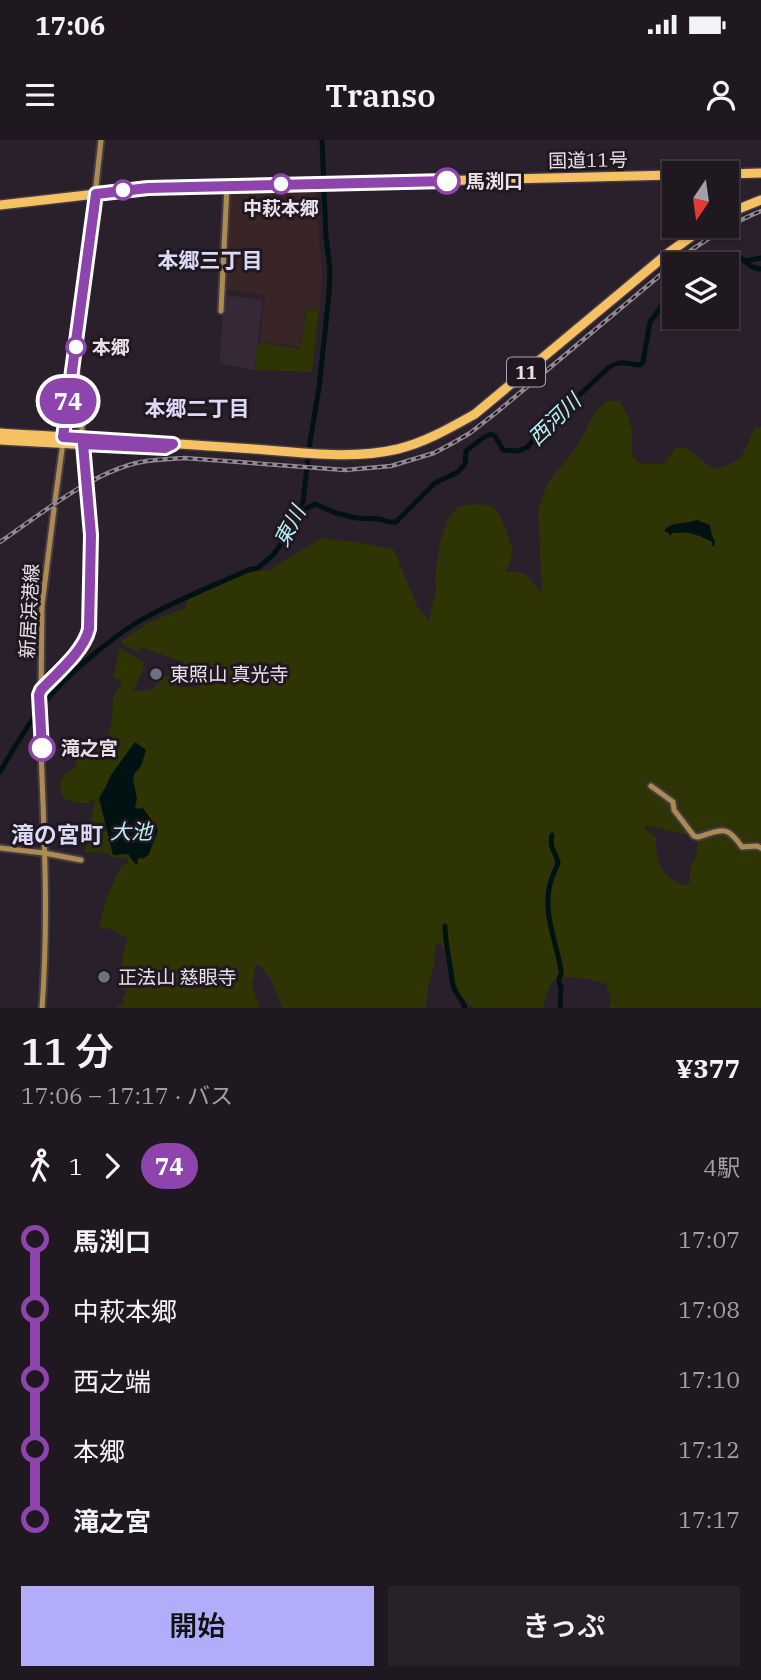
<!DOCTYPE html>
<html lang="ja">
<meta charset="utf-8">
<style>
:root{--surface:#201820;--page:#282129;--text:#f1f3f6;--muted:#a2a0a5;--line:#3d373e;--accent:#b1adfa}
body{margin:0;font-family:"IBM Plex Serif","Noto Sans JP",serif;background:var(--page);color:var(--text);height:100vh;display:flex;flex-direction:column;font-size:26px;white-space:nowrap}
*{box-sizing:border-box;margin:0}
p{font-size:23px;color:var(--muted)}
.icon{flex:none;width:38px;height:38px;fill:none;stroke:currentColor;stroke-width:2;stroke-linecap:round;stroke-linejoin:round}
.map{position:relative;height:868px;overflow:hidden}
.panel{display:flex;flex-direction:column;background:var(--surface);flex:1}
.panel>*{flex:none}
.badge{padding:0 14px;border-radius:23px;font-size:24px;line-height:46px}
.needle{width:46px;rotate:193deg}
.tools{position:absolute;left:662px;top:21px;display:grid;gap:14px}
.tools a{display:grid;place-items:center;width:77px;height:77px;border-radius:0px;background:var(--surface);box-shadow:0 2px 5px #0004,0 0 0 2px var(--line);font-size:35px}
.map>.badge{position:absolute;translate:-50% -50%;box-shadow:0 0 0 4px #fff}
.legs{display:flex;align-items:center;gap:10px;height:77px;padding:0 21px;font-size:23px}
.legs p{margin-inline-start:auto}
.summary{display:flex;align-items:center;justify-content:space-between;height:119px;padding:0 21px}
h1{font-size:38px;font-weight:600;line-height:52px}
.button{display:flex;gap:14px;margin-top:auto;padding:14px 21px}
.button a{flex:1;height:80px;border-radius:0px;background:var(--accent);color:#111;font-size:28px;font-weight:600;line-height:80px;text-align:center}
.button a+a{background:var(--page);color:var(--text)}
ul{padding:0 21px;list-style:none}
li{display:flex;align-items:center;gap:24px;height:70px;font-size:26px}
li i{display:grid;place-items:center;width:10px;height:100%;margin:0 9px;background:currentColor}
li i::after{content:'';width:18px;height:18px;margin:-9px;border:5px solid;border-radius:50%;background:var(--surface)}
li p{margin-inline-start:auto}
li:first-child i{background:linear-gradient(#0000 50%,currentColor 0)}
li:last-child i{background:linear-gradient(currentColor 50%,#0000 0)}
.status{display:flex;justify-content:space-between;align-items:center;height:49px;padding:0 35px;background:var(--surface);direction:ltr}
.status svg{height:19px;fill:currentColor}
header{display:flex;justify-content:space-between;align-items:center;height:91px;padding:0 21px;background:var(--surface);font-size:32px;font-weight:600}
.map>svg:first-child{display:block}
</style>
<div class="status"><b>17:06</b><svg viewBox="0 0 49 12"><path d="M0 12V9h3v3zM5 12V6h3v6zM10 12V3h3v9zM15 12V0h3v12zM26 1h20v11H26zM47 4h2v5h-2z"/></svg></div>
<header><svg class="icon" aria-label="menu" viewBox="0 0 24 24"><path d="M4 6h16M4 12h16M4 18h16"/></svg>Transo<svg class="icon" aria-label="person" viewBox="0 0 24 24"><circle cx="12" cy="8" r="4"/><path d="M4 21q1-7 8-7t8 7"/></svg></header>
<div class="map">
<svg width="761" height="868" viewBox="0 0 761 868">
<rect width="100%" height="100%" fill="#2a202b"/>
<!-- built -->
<path fill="#362837" d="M 224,155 L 263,160 L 254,230 L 223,224 L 220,221 Z"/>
<!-- medical -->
<path fill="#392526" d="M 315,47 L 317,78 L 316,82 L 318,84 L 322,131 L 320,169 L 306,167 L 300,207 L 260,201 L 265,155 L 224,149 L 230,49 Z"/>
<!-- green -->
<g fill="#2e3404" fill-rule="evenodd">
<path d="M 307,168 L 319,170 L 312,232 L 254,230 L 258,202 L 300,209 Z"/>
<path d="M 607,261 L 619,261 C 626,272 631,280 632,293 C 633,299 631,305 632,311 C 634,328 653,324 665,323 L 675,308 L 685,307 L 712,328 L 719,329 L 741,318 L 755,288 L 761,287 L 761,868 L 609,868 L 611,858 L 606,844 C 588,838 574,836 556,838 L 549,847 L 543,868 L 473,868 L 460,857 L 446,813 L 442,806 L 436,802 L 434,826 L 428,848 L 426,868 L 282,868 L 271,840 L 262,827 L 256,825 L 252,843 L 259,868 L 117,868 L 117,866 L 122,866 L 124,864 L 123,858 L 127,852 L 124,850 L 129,841 C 116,824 123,816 128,798 L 110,789 L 99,787 L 106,759 L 121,726 L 128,723 L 127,718 L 110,717 L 109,713 L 85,712 L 95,659 C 87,666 74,663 64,659 C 57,646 60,634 75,628 L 76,619 L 78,616 L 91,615 L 92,605 L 105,606 L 112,581 L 113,557 L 122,543 L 119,539 L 113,538 L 120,508 L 145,523 L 141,530 L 143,532 L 132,552 L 153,549 L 164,535 L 175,539 L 175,542 L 177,547 L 199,548 L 185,538 L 183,522 L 141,507 L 139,513 L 122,504 L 122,500 L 152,481 L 185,468 L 187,459 L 247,432 L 269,430 L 322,398 L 362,403 L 394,410 L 417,466 L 429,481 L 436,450 L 435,438 L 440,403 L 447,380 L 459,366 C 468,365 483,362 492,367 C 502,373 510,401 513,412 L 506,432 C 529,431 529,437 542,454 L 538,371 L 547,344 L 578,305 L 596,271 ZM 645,685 L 682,694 L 692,693 L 698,695 L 696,719 L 691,725 L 690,741 L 686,746 C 661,737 656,723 656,698 L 645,689 Z"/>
</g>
<!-- water -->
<g fill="#011213">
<path d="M 697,380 L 710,385 L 712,396 L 715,401 L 714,406 L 712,406 L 712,402 C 698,394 688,391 672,393 L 670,396 L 669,393 L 664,391 C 673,380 685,385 697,380 Z"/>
<path d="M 135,602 L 146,610 L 141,626 L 135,633 L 133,638 L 137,659 L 135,667 L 138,669 L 143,668 L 158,690 L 149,714 L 143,719 L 141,717 L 137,720 L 138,723 L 136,725 L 128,714 L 113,715 L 99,658 L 106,646 L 111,635 Z"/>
</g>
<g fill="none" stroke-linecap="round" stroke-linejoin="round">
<!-- river -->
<g stroke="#011213" stroke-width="5">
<path d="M 744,121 L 761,118"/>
<path d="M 696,124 C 707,117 729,108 741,118 C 749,124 750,128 761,129"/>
<path d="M 298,373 L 315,364 L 336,373 L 356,378 L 380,379 L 388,382 L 396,382 L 435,343 L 458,332 L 465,324 L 466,311 C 474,305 482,297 491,294 L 495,296 L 503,310 L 518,311 L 528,307 L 540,289 L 556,277 L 608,228 C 622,219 625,224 640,225 L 643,222 L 650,182 L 674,149"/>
<path d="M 0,632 C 17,603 35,572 57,548 C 77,527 112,498 136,483 C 171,462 211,447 248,430 L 258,428 L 274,414 L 286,396 L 303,362 L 310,302 L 319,248 L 329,154 L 330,130 L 326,97 L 322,0"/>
<path d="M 552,695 C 549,710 556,711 558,723 C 555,731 550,740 549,749 C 544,777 557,805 561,830 C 562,839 559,833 559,841 C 559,843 560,845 561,846 C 562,854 558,860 561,868"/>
<path d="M 445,786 C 445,800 448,812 450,826 C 452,834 451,841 454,848 C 457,856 463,860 465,868"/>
</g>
<!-- secondary casing -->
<g stroke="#453b45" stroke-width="9">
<g id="secondary">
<path d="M 221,171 L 227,46"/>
<path d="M 74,223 L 78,237 L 82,291"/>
<path d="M 55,361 L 88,118 L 101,0"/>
<path d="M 41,550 C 57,533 83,511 89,489 L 91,397 L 83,305"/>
<path d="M 651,646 L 673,662 L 674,670 L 694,696 L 698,697 C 722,690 726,684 742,707 L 757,706 L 761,708"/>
<path d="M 0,708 L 44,713 L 81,720"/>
<path d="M 42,868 C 50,764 42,659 39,555 L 41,550 L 42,466 L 54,369"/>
</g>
</g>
<!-- highway casing -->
<g stroke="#453b45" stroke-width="12">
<g id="highway">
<path d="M 726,34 L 761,33"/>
<path d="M 0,65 L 148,48 L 674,35"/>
<path d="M 726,74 L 761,60"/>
<path d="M 0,293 C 80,298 159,302 239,308 C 290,311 347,321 398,309 C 426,302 450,288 475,274 L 667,114 L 706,86"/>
<path d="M 0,300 L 145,308"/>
</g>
</g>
<!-- secondary -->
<use href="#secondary" stroke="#ac8b51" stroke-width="5"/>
<!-- highway -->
<use href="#highway" stroke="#f5c163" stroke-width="9"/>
<!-- rail casing -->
<g stroke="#918891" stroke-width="4.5">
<path id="rail" d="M 0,402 C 41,374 92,332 141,322 C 155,319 170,319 184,318 L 345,330 L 391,326 L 434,313 L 453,303 L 470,293 L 497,272 L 683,116 C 708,98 733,82 761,71"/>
</g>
<!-- rail -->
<use href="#rail" stroke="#201721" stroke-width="2" stroke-dasharray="5" stroke-linecap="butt"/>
</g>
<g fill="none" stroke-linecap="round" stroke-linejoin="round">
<!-- line-1 casing -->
<g stroke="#fff" stroke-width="16">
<path id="line-1" d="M 42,608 L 39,555 L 41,550 C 56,534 84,511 89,489 L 91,395 L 83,304 L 165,308 L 173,304 L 63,297 L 96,54 L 148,48 L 447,41"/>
</g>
<!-- line-1 -->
<use href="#line-1" stroke="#8e44ad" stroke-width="10"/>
</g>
<!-- markers -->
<g fill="#fff" stroke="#8e44ad" stroke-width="3.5">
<circle cx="447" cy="41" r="12"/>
<circle cx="281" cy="44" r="9"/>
<circle cx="123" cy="50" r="9"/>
<circle cx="76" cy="207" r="9"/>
<circle cx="42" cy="608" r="12"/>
</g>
<g fill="#6b7280" stroke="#201721" stroke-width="2.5">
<circle cx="156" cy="534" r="7"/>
<circle cx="104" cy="837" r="7"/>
</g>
<g text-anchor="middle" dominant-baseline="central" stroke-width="6" stroke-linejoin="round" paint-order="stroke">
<!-- shield labels -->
<rect fill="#201721" stroke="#aca4ac" stroke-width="2" x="507" y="217.5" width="38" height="29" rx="5"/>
<g font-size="18" font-weight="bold" fill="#e8e1e8">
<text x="526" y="232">11</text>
</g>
<!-- street labels -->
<g font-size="19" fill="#e8e1e8" stroke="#201721">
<text transform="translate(588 20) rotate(-1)">国道11号</text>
<text transform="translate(29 471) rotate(-87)">新居浜港線</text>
</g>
<!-- stop labels -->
<g font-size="19" font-weight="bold" fill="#e8e1e8" stroke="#201721" text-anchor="start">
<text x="466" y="41">馬渕口</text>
<text x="281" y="68" text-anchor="middle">中萩本郷</text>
<text x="92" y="207">本郷</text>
<text x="61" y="608">滝之宮</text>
</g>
<!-- poi labels -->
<g font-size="19" fill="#e8e1e8" stroke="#201721" text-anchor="start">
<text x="170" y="534">東照山 真光寺</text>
<text x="118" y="837">正法山 慈眼寺</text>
</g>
<!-- neighbourhood labels -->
<g font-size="21" font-weight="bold" fill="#dadaf7" stroke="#201721">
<text x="210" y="120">本郷三丁目</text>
<text x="197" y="268">本郷二丁目</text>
</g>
<!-- water labels -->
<g font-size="21" font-style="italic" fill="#b4f2f6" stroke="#201721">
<text transform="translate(554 279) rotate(-44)">西河川</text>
<text transform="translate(289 386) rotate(-62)">東川</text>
<text x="131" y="691">大池</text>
</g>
<!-- quarter labels -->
<g font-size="23" font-weight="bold" fill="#dadaf7" stroke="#201721">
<text x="57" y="694">滝の宮町</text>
</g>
</g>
</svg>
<div class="tools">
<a><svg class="needle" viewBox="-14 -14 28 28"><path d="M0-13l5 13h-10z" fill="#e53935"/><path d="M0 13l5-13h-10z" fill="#a2a0a5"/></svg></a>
<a><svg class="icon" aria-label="layers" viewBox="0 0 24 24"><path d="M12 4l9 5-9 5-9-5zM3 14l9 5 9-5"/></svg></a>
</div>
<b class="badge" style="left:68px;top:261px;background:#8e44ad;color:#fff">74</b>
</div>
<section class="panel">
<div class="summary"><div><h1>11 分</h1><p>17:06 – 17:17 · バス</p></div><b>¥377</b></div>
<div class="legs"><svg class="icon" aria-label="walk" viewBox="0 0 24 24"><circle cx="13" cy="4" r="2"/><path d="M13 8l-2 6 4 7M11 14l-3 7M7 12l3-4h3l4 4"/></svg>1<svg class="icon" aria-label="forward" viewBox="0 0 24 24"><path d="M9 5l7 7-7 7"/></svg><b class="badge" style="background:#8e44ad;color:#fff">74</b><p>4駅</p></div>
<ul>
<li><i style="color:#8e44ad"></i><b>馬渕口</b><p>17:07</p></li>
<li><i style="color:#8e44ad"></i><span>中萩本郷</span><p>17:08</p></li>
<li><i style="color:#8e44ad"></i><span>西之端</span><p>17:10</p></li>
<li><i style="color:#8e44ad"></i><span>本郷</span><p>17:12</p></li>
<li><i style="color:#8e44ad"></i><b>滝之宮</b><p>17:17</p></li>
</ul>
<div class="button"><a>開始</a><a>きっぷ</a></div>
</section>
